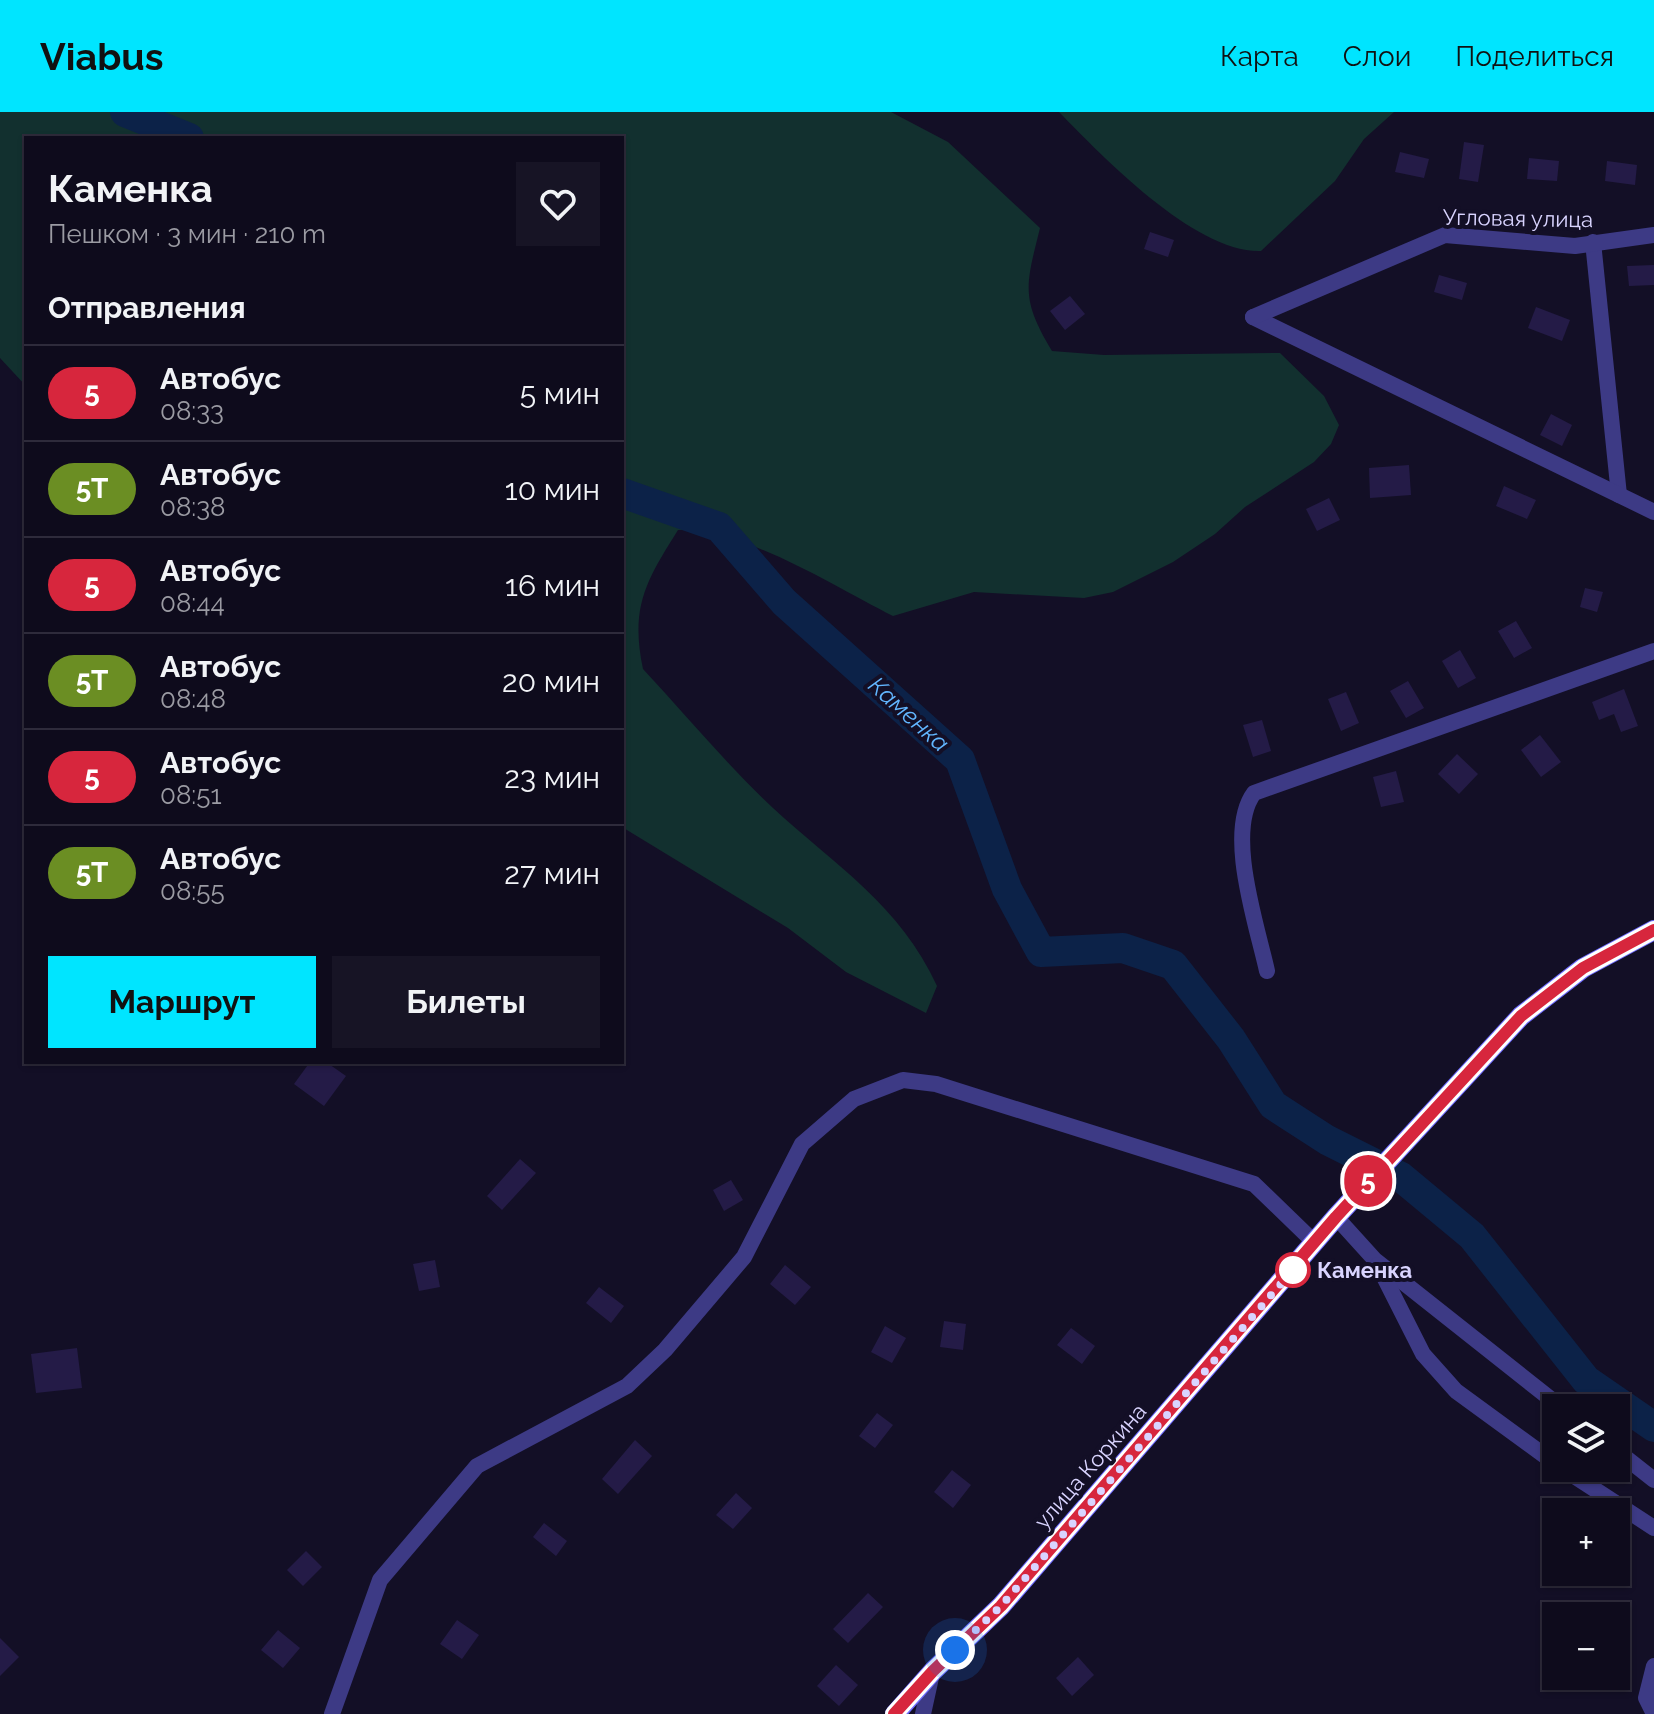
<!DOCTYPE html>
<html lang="ru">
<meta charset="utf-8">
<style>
:root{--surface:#0e0b1c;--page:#171425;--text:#f1f3f6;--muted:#9b9ba3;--line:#2e2b3b;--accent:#00e5ff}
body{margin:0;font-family:Raleway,sans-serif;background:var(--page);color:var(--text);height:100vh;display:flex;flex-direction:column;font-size:30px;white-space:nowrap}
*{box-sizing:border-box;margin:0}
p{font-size:26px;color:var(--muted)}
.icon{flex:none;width:44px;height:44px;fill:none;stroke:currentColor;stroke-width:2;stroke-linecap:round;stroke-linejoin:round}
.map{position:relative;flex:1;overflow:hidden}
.side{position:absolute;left:24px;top:24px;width:600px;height:928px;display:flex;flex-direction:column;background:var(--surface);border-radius:0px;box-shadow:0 2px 6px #0004,0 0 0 2px var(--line)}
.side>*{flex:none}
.badge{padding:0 16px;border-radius:26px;font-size:28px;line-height:52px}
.fabs{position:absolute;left:1542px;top:1282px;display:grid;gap:16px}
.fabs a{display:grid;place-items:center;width:88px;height:88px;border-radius:0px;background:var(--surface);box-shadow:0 2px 6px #0004,0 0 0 2px var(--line);font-size:40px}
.you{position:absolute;width:40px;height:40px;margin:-20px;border:6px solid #fff;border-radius:50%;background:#1a73e8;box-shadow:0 0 0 12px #1a73e833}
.map>.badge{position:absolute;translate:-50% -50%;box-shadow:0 0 0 4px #fff}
h2{padding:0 24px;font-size:30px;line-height:72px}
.round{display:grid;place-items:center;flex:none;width:84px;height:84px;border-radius:0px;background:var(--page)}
.summary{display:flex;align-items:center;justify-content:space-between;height:136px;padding:0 24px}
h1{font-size:38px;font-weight:700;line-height:60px}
.action{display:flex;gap:16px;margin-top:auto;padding:16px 24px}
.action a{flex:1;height:92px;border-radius:0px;background:var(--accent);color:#111;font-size:32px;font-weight:700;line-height:92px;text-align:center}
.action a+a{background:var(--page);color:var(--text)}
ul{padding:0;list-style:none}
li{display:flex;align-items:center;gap:24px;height:96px;padding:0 24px;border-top:2px solid var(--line)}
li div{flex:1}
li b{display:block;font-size:30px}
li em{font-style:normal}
li .badge{min-width:88px;font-weight:700;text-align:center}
header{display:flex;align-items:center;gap:48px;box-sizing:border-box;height:112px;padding:0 40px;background:var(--accent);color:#111}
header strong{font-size:38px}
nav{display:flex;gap:44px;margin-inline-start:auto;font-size:28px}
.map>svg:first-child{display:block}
</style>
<header>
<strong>Viabus</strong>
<nav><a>Карта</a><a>Слои</a><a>Поделиться</a></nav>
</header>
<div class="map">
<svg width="1654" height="1602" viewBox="0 0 1654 1602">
<rect width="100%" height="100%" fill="#130f26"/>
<!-- green -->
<g fill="#12302f">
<path d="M 0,0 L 891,0 L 948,30 L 1040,116 C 1026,173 1020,186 1052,239 L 1104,243 L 1280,241 L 1324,284 L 1339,313 L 1331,332 L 1314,350 L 1245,395 L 1215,422 L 1173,450 L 1113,480 L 1084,486 L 974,480 L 893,504 C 833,474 744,416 678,418 C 646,469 630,495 643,557 C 686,603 727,653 773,696 C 836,754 900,793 937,874 L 926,901 L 846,860 L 788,816 L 622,715 L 622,26 L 26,26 L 26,274 L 0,246 Z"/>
<path d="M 1059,0 L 1394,0 L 1364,27 L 1335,69 L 1261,139 C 1195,141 1103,45 1059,0 Z"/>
</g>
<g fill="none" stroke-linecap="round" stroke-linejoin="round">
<!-- river -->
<g stroke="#0c2248" stroke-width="30">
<path d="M 125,0 L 189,26"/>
<path d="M 622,381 L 719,415 L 784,490 L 960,648 L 1007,777 L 1041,840 L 1123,836 L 1173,853 L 1231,927 L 1273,993 L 1327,1028 L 1401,1065 L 1472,1124 L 1586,1268 L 1654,1315"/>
</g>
</g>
<!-- building -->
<g fill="#241b47">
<path d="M 1464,30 L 1484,33 L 1478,70 L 1459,67 Z"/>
<path d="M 1400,40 L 1429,47 L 1424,66 L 1395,60 Z"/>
<path d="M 1529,46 L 1559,49 L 1557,69 L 1527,67 Z"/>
<path d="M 1607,49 L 1637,53 L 1635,73 L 1605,69 Z"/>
<path d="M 1150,120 L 1174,128 L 1168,145 L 1144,137 Z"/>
<path d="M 1654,153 L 1654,173 L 1629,174 L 1627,154 Z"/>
<path d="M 1439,163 L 1467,171 L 1462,188 L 1434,180 Z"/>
<path d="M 1070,184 L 1085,202 L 1065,218 L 1050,199 Z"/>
<path d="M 1536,195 L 1570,208 L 1562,229 L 1528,216 Z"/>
<path d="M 1551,302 L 1572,313 L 1562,334 L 1540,323 Z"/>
<path d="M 1409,353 L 1411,383 L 1370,386 L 1369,356 Z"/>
<path d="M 1504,374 L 1536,388 L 1527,407 L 1496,394 Z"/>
<path d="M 1329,386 L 1340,408 L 1317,419 L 1306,397 Z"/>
<path d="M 1585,476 L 1603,480 L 1597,500 L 1580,495 Z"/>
<path d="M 1516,509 L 1532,536 L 1514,546 L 1498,519 Z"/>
<path d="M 1460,538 L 1476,566 L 1458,576 L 1442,549 Z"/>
<path d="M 1408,569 L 1424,596 L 1406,606 L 1390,579 Z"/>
<path d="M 1624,577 L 1638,614 L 1621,620 L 1614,602 L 1599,608 L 1592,590 Z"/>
<path d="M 1346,580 L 1359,611 L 1341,619 L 1328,587 Z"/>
<path d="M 1262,608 L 1271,639 L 1253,645 L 1243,613 Z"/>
<path d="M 1540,623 L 1561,650 L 1541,665 L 1521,638 Z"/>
<path d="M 1457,642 L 1478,662 L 1459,682 L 1438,662 Z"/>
<path d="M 1396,659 L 1404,690 L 1381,695 L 1373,665 Z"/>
<path d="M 310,950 L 326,950 L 346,964 L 324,994 L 294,972 Z"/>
<path d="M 520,1047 L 536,1061 L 502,1098 L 487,1084 Z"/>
<path d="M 731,1068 L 743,1088 L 724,1099 L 713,1078 Z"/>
<path d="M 435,1148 L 440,1175 L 419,1179 L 413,1152 Z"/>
<path d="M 785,1153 L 811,1175 L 795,1193 L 770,1172 Z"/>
<path d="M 599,1175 L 624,1194 L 611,1211 L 586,1191 Z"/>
<path d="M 944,1209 L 966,1212 L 963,1238 L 940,1235 Z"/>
<path d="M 885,1214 L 906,1226 L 892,1251 L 871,1240 Z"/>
<path d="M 1071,1216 L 1095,1234 L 1082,1252 L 1057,1233 Z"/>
<path d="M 77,1236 L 82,1276 L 36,1281 L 31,1242 Z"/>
<path d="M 877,1301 L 893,1313 L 875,1336 L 859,1324 Z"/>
<path d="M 635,1328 L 652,1344 L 618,1382 L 602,1367 Z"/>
<path d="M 952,1358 L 971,1373 L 953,1396 L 934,1380 Z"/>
<path d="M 736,1381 L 752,1396 L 733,1417 L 716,1403 Z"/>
<path d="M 544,1411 L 567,1429 L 556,1444 L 533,1425 Z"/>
<path d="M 306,1439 L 322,1455 L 303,1474 L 287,1458 Z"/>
<path d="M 868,1481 L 883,1495 L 848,1531 L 833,1517 Z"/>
<path d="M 457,1508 L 479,1523 L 462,1547 L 440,1532 Z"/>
<path d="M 278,1518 L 300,1536 L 283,1556 L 261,1538 Z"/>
<path d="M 0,1526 L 19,1545 L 0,1564 Z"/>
<path d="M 1078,1545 L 1094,1563 L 1072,1584 L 1056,1566 Z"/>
<path d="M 836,1553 L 858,1573 L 839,1594 L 817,1574 Z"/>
</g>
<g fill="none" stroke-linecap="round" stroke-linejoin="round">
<!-- minor -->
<g stroke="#3d3a85" stroke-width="16">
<path d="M 1593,130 L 1619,383"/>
<path d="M 1253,205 L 1654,400"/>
<path d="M 1253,205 L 1445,123 L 1575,134 L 1654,123"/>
<path d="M 1267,859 C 1257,813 1225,720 1254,681 L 1654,539"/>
<path d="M 1336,1105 L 1375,1148 L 1562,1296"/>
<path d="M 1378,1153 L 1423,1242 L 1456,1279 L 1556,1352"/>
<path d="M 1616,1338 L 1654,1368"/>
<path d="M 1562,1356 L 1654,1416"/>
<path d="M 1654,1554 L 1646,1586 L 1654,1602"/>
<path d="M 332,1602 L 380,1468 L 477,1354 L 627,1274 L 665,1238 L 744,1145 L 802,1032 L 854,987 L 903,968 L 936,972 L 1254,1072 L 1315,1131"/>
<path d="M 923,1602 L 932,1561"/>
</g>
<!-- secondary -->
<path stroke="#6f6bff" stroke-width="20" d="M 895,1602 L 933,1559 L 1001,1494 L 1336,1105 L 1521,904 L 1583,856 L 1654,818"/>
</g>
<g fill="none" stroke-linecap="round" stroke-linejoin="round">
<!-- line casing -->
<g stroke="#fff" stroke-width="18">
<path id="line" d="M 894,1602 L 933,1559 L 1001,1494 L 1336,1105 L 1521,904 L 1583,856 L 1654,818"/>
</g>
<!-- line -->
<use href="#line" stroke="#d7263d" stroke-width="12"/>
<!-- walk -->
<path stroke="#d9d4ff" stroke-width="8" stroke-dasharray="0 14.4" d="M 955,1538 L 1001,1494 L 1293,1158"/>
</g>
<!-- markers -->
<circle fill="#fff" stroke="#d7263d" stroke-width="4" cx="1293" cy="1158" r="16"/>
<g text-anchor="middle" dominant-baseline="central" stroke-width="8" stroke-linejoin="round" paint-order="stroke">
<!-- street labels -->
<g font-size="22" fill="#d9d4ff" stroke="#130f26">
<text transform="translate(1518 106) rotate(1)">Угловая улица</text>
<text transform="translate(1090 1354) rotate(-49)">улица Коркина</text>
</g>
<!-- stop labels -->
<g font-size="22" font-weight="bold" fill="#d9d4ff" stroke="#130f26" text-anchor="start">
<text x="1317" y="1158">Каменка</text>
</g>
<!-- water labels -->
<g font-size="24" font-style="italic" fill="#62b6ff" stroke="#130f26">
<text transform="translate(909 602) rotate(42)">Каменка</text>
</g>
</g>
</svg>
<div class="fabs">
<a><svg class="icon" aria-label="layers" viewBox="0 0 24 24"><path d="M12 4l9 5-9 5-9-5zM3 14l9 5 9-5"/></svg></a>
<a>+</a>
<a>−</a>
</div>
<div class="you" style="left:955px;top:1538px"></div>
<b class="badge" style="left:1368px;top:1069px;background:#d7263d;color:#fff">5</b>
<section class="side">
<div class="summary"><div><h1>Каменка</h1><p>Пешком · 3 мин · 210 m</p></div><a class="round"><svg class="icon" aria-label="heart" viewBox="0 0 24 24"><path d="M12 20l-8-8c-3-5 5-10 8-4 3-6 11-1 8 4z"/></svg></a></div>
<h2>Отправления</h2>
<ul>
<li><span class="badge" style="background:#d7263d;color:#fff">5</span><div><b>Автобус</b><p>08:33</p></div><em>5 мин</em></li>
<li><span class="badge" style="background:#6b8e23;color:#fff">5Т</span><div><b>Автобус</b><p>08:38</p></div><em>10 мин</em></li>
<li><span class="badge" style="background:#d7263d;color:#fff">5</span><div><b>Автобус</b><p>08:44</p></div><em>16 мин</em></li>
<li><span class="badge" style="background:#6b8e23;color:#fff">5Т</span><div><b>Автобус</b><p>08:48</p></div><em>20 мин</em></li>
<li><span class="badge" style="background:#d7263d;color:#fff">5</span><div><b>Автобус</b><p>08:51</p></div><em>23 мин</em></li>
<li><span class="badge" style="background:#6b8e23;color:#fff">5Т</span><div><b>Автобус</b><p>08:55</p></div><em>27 мин</em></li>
</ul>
<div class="action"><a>Маршрут</a><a>Билеты</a></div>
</section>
</div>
